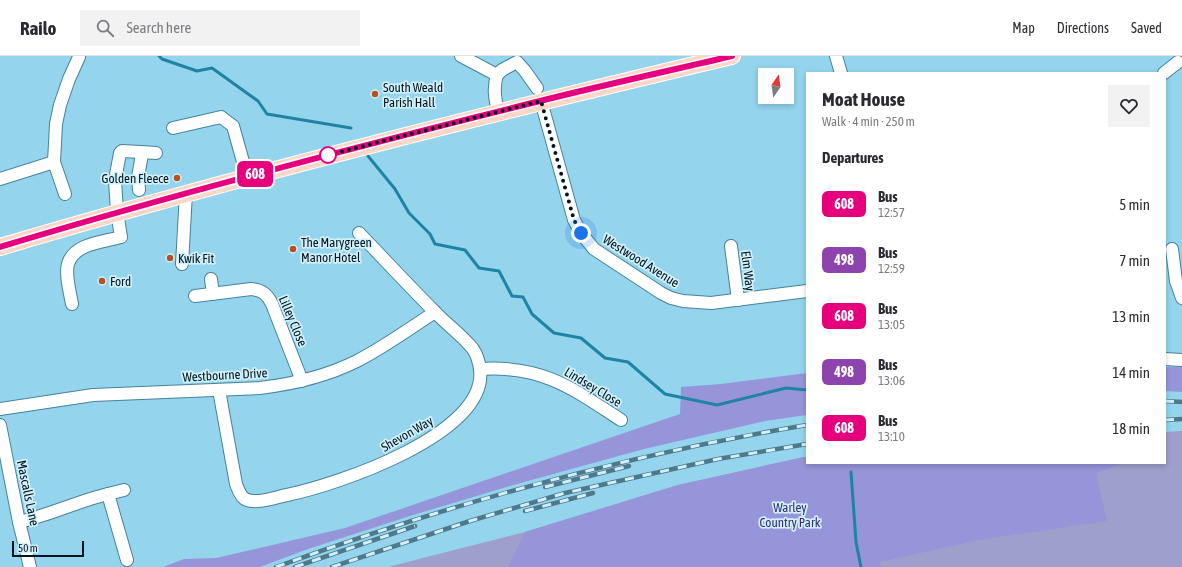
<!DOCTYPE html>
<meta charset="utf-8">
<style>
:root{--surface:#fff;--page:#f2f2f3;--text:#2b2b33;--muted:#7c7c81;--line:#e1e1e2}
body{margin:0;font-family:"Asap Condensed",sans-serif;background:var(--page);color:var(--text);height:100vh;display:flex;flex-direction:column;font-size:15px;white-space:nowrap}
*{box-sizing:border-box;margin:0}
p{font-size:13px;color:var(--muted)}
.icon{flex:none;width:22px;height:22px;fill:none;stroke:currentColor;stroke-width:2;stroke-linecap:round;stroke-linejoin:round}
.map{position:relative;flex:1;overflow:hidden}
.side{position:absolute;left:806px;top:16px;width:360px;height:392px;display:flex;flex-direction:column;background:var(--surface);border-radius:0px;box-shadow:0 2px 6px #0003}
.side>*{flex:none}
.badge{padding:0 8px;border-radius:6px;font-size:14px;line-height:26px}
.needle{width:26px;rotate:13deg}
.fabs{position:absolute;left:758px;top:12px;display:grid;gap:8px}
.fabs a{display:grid;place-items:center;width:36px;height:36px;border-radius:0px;background:var(--surface);box-shadow:0 2px 6px #0003;font-size:20px}
.scale{position:absolute;left:12px;bottom:10px;width:72px;box-sizing:border-box;padding-left:4px;border:2px solid #00151e;border-top:0;font-size:11px;line-height:14px;white-space:nowrap;color:#00151e;-webkit-text-stroke:3px #d1f0fc;paint-order:stroke}
.you{position:absolute;width:20px;height:20px;margin:-10px;border:3px solid #fff;border-radius:50%;background:#1a73e8;box-shadow:0 0 0 6px #1a73e833}
.map>.badge{position:absolute;translate:-50% -50%;box-shadow:0 0 0 2px #fff}
h2{padding:0 16px;font-size:15px;line-height:36px}
.round{display:grid;place-items:center;flex:none;width:42px;height:42px;border-radius:0px;background:var(--page)}
.headline{display:flex;align-items:center;justify-content:space-between;height:68px;padding:0 16px}
h1{font-size:19px;font-weight:700;line-height:30px}
ul{padding:0;list-style:none}
li{display:flex;align-items:center;gap:12px;height:56px;padding:0 16px}
li div{flex:1}
li b{display:block;font-size:15px}
li em{font-style:normal}
li .badge{min-width:44px;font-weight:700;text-align:center}
header{display:flex;align-items:center;gap:24px;box-sizing:border-box;height:56px;padding:0 20px;background:var(--surface);border-bottom:1px solid var(--line)}
header strong{font-size:19px}
nav{display:flex;gap:22px;margin-inline-start:auto;font-size:14px}
.search{width:280px;height:36px;background:var(--page);display:flex;align-items:center;gap:10px;box-sizing:border-box;padding:0 14px;border-radius:0px;color:var(--muted);font-size:15px}
.map>svg:first-child{display:block}
</style>
<header>
<strong>Railo</strong>
<div class="search"><svg class="icon" aria-label="search" viewBox="0 0 24 24"><circle cx="10" cy="10" r="6"/><path d="M15 15l6 6"/></svg>Search here</div>
<nav><a>Map</a><a>Directions</a><a>Saved</a></nav>
</header>
<div class="map">
<svg width="1182" height="511" viewBox="0 0 1182 511">
<rect width="100%" height="100%" fill="#94d4ed"/>
<!-- green -->
<path fill="#9e9fcb" d="M 1182,375 L 1182,511 L 388,511 L 525,476 L 678,429 L 804,401 L 807,401 L 807,407 L 1165,407 L 1165,376 Z"/>
<!-- forest -->
<g fill="#9695d9">
<path d="M 1165,311 L 1182,311 L 1182,336 L 1165,335 Z"/>
<path d="M 807,317 L 807,359 L 765,365 L 644,393 L 517,428 L 413,459 L 308,493 L 260,511 L 163,511 L 184,503 L 216,502 L 345,472 L 680,358 L 681,331 L 721,328 Z"/>
<path d="M 804,401 L 807,401 L 807,407 L 1125,407 L 1096,417 L 1107,465 L 978,484 L 880,506 L 881,511 L 508,511 L 525,476 L 678,429 Z"/>
</g>
<g fill="none" stroke-linecap="round" stroke-linejoin="round">
<!-- stream -->
<g stroke="#1f84a3" stroke-width="3">
<path d="M 159,0 L 162,3 L 197,15 L 212,12 L 258,45 L 267,58 L 351,72"/>
<path d="M 368,100 L 395,133 L 409,157 L 430,178 L 435,188 L 465,194 L 479,212 L 499,215 L 512,240 L 523,241 L 532,258 L 554,277 L 581,282 L 605,302 L 628,306 L 665,338 L 717,349 L 786,332 L 807,334"/>
<path d="M 851,416 L 856,486 L 861,511"/>
</g>
<!-- minor casing -->
<g stroke="#44839b" stroke-width="14">
<g id="minor">
<path d="M 461,0 L 497,19 C 493,32 495,43 498,55"/>
<path d="M 836,0 L 841,17"/>
<path d="M 1164,17 L 1178,6"/>
<path d="M 497,19 L 502,14 L 517,6 L 525,15 L 537,32"/>
<path d="M 541,45 L 574,164 L 581,177 L 594,193 L 661,237 L 671,242 L 683,245 L 711,247 L 807,235"/>
<path d="M 173,72 L 221,61 L 233,70 L 247,120"/>
<path d="M 141,96 L 156,97"/>
<path d="M 0,123 L 54,106"/>
<path d="M 65,138 L 54,106 L 56,68 L 60,49 L 69,23 L 79,1"/>
<path d="M 731,190 L 738,244"/>
<path d="M 1172,193 L 1176,225 L 1182,242"/>
<path d="M 182,208 L 186,137"/>
<path d="M 211,223 L 213,238"/>
<path d="M 195,240 L 251,233 C 262,234 267,238 272,248 L 302,325"/>
<path d="M 72,248 C 70,237 65,218 68,208 C 74,187 104,186 121,181 L 117,156 L 115,124 L 120,97 L 122,95 L 141,96 L 142,98 L 138,121 L 139,134"/>
<path d="M 1165,303 L 1182,304"/>
<path d="M 480,313 C 542,309 572,332 621,364"/>
<path d="M 219,334 L 236,428 C 238,433 240,440 245,443 C 256,449 276,441 287,439 C 336,429 489,378 480,313 C 479,306 477,299 473,293 C 462,279 446,268 434,255 C 408,229 384,203 359,177"/>
<path d="M 0,353 L 93,339 L 260,332 C 293,328 327,320 357,305 C 384,291 409,273 435,256"/>
<path d="M 0,369 L 19,466 L 30,511"/>
<path d="M 108,438 L 124,434"/>
<path d="M 19,466 C 50,459 78,445 108,438 L 127,504"/>
</g>
</g>
<!-- major casing -->
<g stroke="#fff" stroke-width="18">
<path id="major" d="M 0,191 C 242,119 486,58 732,0"/>
</g>
<!-- minor -->
<use href="#minor" stroke="#fff" stroke-width="12"/>
<!-- major -->
<use href="#major" stroke="#fed6c5" stroke-width="16"/>
<!-- rail casing -->
<g stroke="#4e798b" stroke-width="4.5">
<g id="rail">
<path d="M 1165,345 L 1182,346"/>
<path d="M 1165,364 L 1182,363"/>
<path d="M 545,431 L 629,410"/>
<path d="M 525,455 L 593,437"/>
<path d="M 276,511 C 449,448 626,399 807,369"/>
<path d="M 295,511 L 415,470"/>
<path d="M 332,511 L 470,465 L 565,437 L 718,403 L 807,388"/>
</g>
</g>
<!-- rail -->
<use href="#rail" stroke="#d1f0fc" stroke-width="3" stroke-dasharray="9" stroke-linecap="butt"/>
</g>
<g fill="none" stroke-linecap="round" stroke-linejoin="round">
<!-- line casing -->
<g stroke="#fff" stroke-width="9">
<path id="line" d="M 0,191 C 178,137 359,90 540,45 C 604,29 668,15 732,0"/>
</g>
<!-- line -->
<use href="#line" stroke="#e6007e" stroke-width="6"/>
<!-- walk -->
<path stroke="#00151e" stroke-width="4" stroke-dasharray="0 7.2" d="M 328,99 L 541,45 L 574,164 L 581,177"/>
</g>
<!-- markers -->
<g fill="#b6521e" stroke="#d1f0fc" stroke-width="1.5">
<circle cx="375" cy="38" r="4"/>
<circle cx="177" cy="122" r="4"/>
<circle cx="293" cy="193" r="4"/>
<circle cx="170" cy="202" r="4"/>
<circle cx="102" cy="225" r="4"/>
</g>
<circle fill="#fff" stroke="#e6007e" stroke-width="2" cx="328" cy="99" r="8"/>
<g text-anchor="middle" dominant-baseline="central" stroke-width="3.5" stroke-linejoin="round" paint-order="stroke">
<!-- poi labels -->
<g font-size="13" fill="#00151e" stroke="#d1f0fc" text-anchor="start">
<text x="383" y="31">South Weald<tspan x="383" dy="15">Parish Hall</tspan></text>
<text x="169" y="122" text-anchor="end">Golden Fleece</text>
<text x="301" y="186">The Marygreen<tspan x="301" dy="15">Manor Hotel</tspan></text>
<text x="178" y="202">Kwik Fit</text>
<text x="110" y="225">Ford</text>
</g>
<!-- street labels -->
<g font-size="13" fill="#00151e" stroke="#d1f0fc">
<text transform="translate(641 205) rotate(32)">Westwood Avenue</text>
<text transform="translate(748 215) rotate(83)">Elm Way</text>
<text transform="translate(293 265) rotate(67)">Lilley Close</text>
<text transform="translate(225 319) rotate(-3)">Westbourne Drive</text>
<text transform="translate(593 331) rotate(31)">Lindsey Close</text>
<text transform="translate(407 378) rotate(-30)">Shevon Way</text>
<text transform="translate(28 437) rotate(78)">Mascalls Lane</text>
</g>
<!-- park labels -->
<g font-size="13" fill="#362a7a" stroke="#d1f0fc">
<text x="790" y="451">Warley<tspan x="790" dy="15">Country Park</tspan></text>
</g>
</g>
</svg>
<div class="fabs">
<a><svg class="needle" viewBox="-14 -14 28 28"><path d="M0-13l5 13h-10z" fill="#e53935"/><path d="M0 13l5-13h-10z" fill="#7c7c81"/></svg></a>
</div>
<div class="scale">50 m</div>
<div class="you" style="left:581px;top:177px"></div>
<b class="badge" style="left:255px;top:118px;background:#e6007e;color:#fff">608</b>
<section class="side">
<div class="headline"><div><h1>Moat House</h1><p>Walk · 4 min · 250 m</p></div><a class="round"><svg class="icon" aria-label="heart" viewBox="0 0 24 24"><path d="M12 20l-8-8c-3-5 5-10 8-4 3-6 11-1 8 4z"/></svg></a></div>
<h2>Departures</h2>
<ul>
<li><span class="badge" style="background:#e6007e;color:#fff">608</span><div><b>Bus</b><p>12:57</p></div><em>5 min</em></li>
<li><span class="badge" style="background:#8e44ad;color:#fff">498</span><div><b>Bus</b><p>12:59</p></div><em>7 min</em></li>
<li><span class="badge" style="background:#e6007e;color:#fff">608</span><div><b>Bus</b><p>13:05</p></div><em>13 min</em></li>
<li><span class="badge" style="background:#8e44ad;color:#fff">498</span><div><b>Bus</b><p>13:06</p></div><em>14 min</em></li>
<li><span class="badge" style="background:#e6007e;color:#fff">608</span><div><b>Bus</b><p>13:10</p></div><em>18 min</em></li>
</ul>
</section>
</div>
